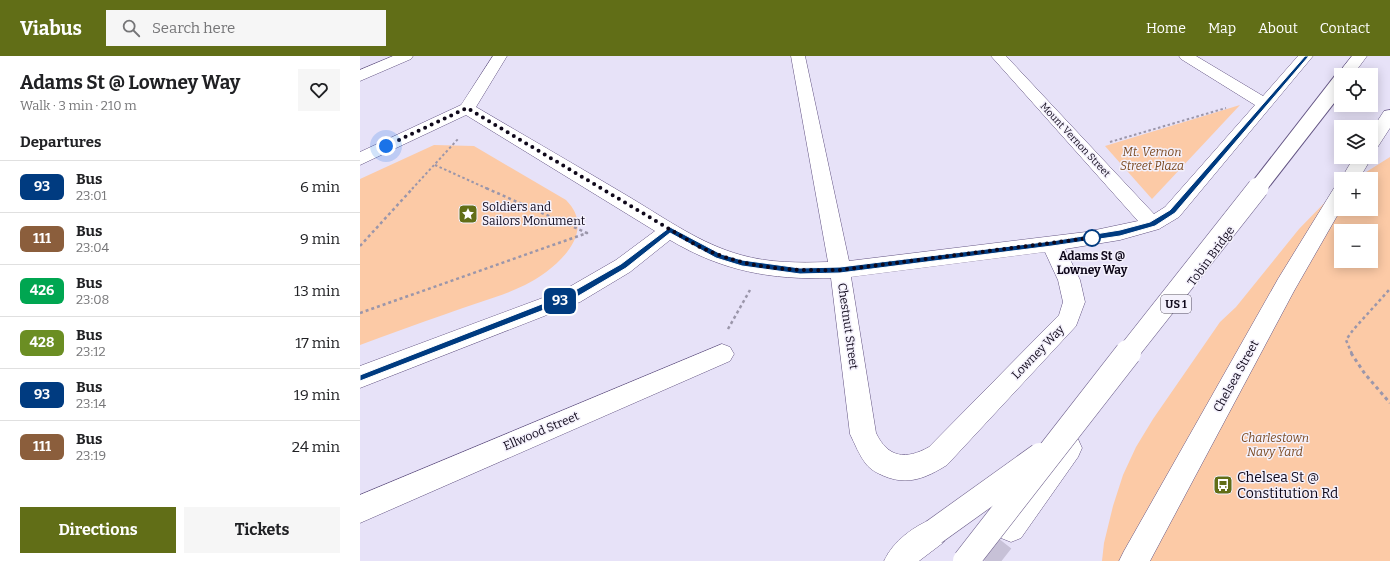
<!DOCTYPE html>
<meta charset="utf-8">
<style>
:root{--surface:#fff;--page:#f6f6f6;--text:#202124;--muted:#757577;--line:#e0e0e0;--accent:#616e17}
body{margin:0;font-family:Bitter,serif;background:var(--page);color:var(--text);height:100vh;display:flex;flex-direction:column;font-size:15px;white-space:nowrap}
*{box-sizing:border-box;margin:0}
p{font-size:13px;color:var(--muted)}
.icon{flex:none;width:22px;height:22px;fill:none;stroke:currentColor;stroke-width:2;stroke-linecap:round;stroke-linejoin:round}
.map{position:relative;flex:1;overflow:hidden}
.panel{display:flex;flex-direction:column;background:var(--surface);width:360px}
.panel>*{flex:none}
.badge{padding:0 8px;border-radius:6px;font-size:14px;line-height:26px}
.tools{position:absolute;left:974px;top:12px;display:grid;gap:8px}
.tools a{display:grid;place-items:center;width:44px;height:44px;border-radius:0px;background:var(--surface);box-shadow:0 2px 10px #0003;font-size:20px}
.you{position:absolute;width:20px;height:20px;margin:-10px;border:3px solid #fff;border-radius:50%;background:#1a73e8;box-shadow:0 0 0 6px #1a73e833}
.map>.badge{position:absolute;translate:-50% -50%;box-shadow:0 0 0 2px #fff}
h2{padding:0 20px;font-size:15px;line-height:36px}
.round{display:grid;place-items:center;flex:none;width:42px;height:42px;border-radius:0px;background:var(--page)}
.headline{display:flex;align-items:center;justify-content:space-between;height:68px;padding:0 20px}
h1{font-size:19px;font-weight:700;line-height:30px}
.action{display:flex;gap:8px;margin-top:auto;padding:8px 20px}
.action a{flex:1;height:46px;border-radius:0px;background:var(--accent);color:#fff;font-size:16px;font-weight:700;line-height:46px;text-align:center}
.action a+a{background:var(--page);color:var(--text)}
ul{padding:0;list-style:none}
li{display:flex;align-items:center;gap:12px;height:52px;padding:0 20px;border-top:1px solid var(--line)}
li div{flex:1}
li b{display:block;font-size:15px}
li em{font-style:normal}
li .badge{min-width:44px;font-weight:700;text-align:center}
header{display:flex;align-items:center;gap:24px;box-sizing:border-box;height:56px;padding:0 20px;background:var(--accent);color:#fff}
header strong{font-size:19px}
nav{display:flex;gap:22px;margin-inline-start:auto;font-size:14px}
.search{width:280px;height:36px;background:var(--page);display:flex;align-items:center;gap:10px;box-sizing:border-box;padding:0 14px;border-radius:0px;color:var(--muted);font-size:15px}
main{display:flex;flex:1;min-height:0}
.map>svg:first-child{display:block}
</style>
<header>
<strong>Viabus</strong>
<div class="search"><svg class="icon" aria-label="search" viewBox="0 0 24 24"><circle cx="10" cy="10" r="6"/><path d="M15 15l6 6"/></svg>Search here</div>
<nav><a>Home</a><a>Map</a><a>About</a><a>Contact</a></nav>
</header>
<main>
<section class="panel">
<div class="headline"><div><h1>Adams St @ Lowney Way</h1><p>Walk · 3 min · 210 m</p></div><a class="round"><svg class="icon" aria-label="heart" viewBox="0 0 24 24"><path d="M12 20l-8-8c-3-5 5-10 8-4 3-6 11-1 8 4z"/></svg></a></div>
<h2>Departures</h2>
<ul>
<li><span class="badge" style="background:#003b80;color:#fff">93</span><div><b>Bus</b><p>23:01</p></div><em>6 min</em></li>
<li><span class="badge" style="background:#8b5e3c;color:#fff">111</span><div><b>Bus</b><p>23:04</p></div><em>9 min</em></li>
<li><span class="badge" style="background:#00a651;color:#fff">426</span><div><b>Bus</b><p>23:08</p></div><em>13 min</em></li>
<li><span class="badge" style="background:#6b8e23;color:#fff">428</span><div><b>Bus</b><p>23:12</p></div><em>17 min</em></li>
<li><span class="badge" style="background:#003b80;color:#fff">93</span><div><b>Bus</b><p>23:14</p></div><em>19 min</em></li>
<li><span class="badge" style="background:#8b5e3c;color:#fff">111</span><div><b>Bus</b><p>23:19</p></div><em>24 min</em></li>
</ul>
<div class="action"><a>Directions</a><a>Tickets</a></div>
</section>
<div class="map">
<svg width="1030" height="505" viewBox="0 0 1030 505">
<rect width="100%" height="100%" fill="#e7e2f8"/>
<!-- green -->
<g fill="#fccaa6" fill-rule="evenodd">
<path d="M 880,49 L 792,143 L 745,90 Z"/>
<path d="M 74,89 L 114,90 L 206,144 C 239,177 195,214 165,229 C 141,241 111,248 86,258 C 57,268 29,278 0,289 L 0,123 Z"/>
<path d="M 1030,101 L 1030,505 L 742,505 L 744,487 L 753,450 L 763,419 L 776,391 L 793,363 L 860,266 L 876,251 L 939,173 L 974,137 L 981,153 L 1011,153 L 1011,123 L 995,123 ZM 981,175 L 1011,175 L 1011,205 L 981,205 Z"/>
</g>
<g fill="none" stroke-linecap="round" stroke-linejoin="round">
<!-- highway-tunnel -->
<path stroke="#c7c1d7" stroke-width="26" stroke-dasharray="26 13" stroke-linecap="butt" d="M 625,505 L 651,472"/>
<!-- street casing -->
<g stroke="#625382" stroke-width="1">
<g id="street">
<path d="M 33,0 L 53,0 L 51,3 L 0,25 L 0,14 Z"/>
<path d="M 133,0 L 147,0 L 116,51 C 167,81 219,111 271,142 C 306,163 341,188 381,199 C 409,207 439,207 468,206 L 431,0 L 445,0 L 489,205 L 726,176 L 778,165 L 631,0 L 646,0 L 794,158 L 805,151 L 895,49 L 821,3 L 819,0 L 836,0 L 903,40 L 938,0 L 953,0 L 819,161 L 799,173 L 760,184 L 705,193 L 720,224 L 725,246 L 716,270 L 587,409 C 566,422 548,430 524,420 C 517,417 511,414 506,408 C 499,399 495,388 490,378 L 471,222 C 411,224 362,215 310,184 L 270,216 L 220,246 L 0,332 L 0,310 L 204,234 L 256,204 L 295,175 L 106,59 L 0,109 L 0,96 L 101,49 ZM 685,196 L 698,224 L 703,246 L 699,259 L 569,391 C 546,404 528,402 516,377 L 491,221 Z"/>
<path d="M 362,288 L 370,291 L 374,298 L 370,305 L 0,467 L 0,439 Z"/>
</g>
</g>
<!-- secondary casing -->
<g stroke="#625382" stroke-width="1">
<g id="secondary">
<path d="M 1030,54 L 1030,72 L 1017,92 L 1011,94 L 1011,75 L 1024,55 Z"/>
<path d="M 1011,100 L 1012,101 L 999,123 L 981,123 L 994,101 L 1011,101 Z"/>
<path d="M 981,131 L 981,153 L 934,235 L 790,505 L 759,505 L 764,495 L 918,223 L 974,132 Z"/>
</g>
</g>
<!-- highway casing -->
<g stroke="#625382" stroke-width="1">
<g id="highway">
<path d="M 992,0 L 1007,0 L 993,19 L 981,19 L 981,23 L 977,19 Z"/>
<path d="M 709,380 L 718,383 L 722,392 L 718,401 L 661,482 L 651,486 L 641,482 L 637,472 L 641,462 L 700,383 Z"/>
<path d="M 574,462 L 584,466 L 588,476 L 584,486 L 559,505 L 524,505 C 533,485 554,470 574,462 Z"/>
</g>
</g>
<!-- path-far2 -->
<g stroke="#9b96aa" stroke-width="2" stroke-dasharray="2.5 2.5" stroke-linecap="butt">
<path d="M 750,86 L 866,52"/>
<path d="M 75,109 L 128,133"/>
<path d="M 52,133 L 98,83"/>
</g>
<!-- path-far1 -->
<g stroke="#9b96aa" stroke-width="2.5" stroke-dasharray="3 3" stroke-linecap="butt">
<path d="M 0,190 L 53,132"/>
<path d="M 0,257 L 227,177 L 126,132"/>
<path d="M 368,273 L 390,234"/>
<path d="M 992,298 L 986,284 L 993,274 L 1029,234"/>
</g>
<!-- path -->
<path stroke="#9b96aa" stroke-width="3" stroke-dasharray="3.5 3.5" stroke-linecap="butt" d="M 991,297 L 1005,318 L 1030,347"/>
<!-- street -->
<use href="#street" fill="#fff" fill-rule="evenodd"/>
<!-- secondary -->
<use href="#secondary" fill="#fff" fill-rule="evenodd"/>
<!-- highway -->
<use href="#highway" fill="#fff" fill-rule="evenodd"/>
<!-- highway-bridge-far2 casing -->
<g stroke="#625382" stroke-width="18" stroke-linecap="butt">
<path id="highway-bridge-far2" d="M 897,133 L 981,25"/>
</g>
<!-- highway-bridge-far1 casing -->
<g stroke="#625382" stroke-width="22" stroke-linecap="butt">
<path id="highway-bridge-far1" d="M 767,298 L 898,132"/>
</g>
<!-- highway-bridge casing -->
<g stroke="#625382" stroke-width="27" stroke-linecap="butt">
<g id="highway-bridge">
<path d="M 574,476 L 680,400"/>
<path d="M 606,505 L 768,297"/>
</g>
</g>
<!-- highway-bridge-far2 -->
<use href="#highway-bridge-far2" stroke="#fff" stroke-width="16"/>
<!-- highway-bridge-far1 -->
<use href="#highway-bridge-far1" stroke="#fff" stroke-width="21"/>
<!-- highway-bridge -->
<use href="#highway-bridge" stroke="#fff" stroke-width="26"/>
</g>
<!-- line -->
<path fill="#003b80" stroke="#fff" d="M 945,0 L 949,0 L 815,157 L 795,170 L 760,180 L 692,190 L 480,217 L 440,218 L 382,210 L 356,202 L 310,177 L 266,212 L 215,242 L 0,325 L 0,319 L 210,237 L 261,208 L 310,171 L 361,198 L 382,204 L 440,212 L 480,211 L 692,185 L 760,174 L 790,166 L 810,154 Z"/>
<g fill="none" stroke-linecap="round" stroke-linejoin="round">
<!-- walk -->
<path stroke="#0f081a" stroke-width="4" stroke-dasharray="0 7.2" d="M 26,90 L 107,52 L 336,189 C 385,213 427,215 480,214 L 737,181 L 732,182"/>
</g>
<!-- icons -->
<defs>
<g id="sight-square" transform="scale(1)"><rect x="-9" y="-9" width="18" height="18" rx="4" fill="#616e17" stroke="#f4f1fc"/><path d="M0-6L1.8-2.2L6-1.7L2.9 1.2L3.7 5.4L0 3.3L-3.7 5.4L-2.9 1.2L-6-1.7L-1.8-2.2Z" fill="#fff"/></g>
<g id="bus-square" transform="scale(1)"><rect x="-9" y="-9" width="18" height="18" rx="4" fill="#616e17" stroke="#f4f1fc"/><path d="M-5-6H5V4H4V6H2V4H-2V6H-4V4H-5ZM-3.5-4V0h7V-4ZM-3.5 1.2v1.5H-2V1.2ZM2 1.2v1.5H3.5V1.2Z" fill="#fff"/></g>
</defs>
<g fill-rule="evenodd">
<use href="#sight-square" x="108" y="158"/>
<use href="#bus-square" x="863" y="429"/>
</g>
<!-- markers -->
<circle fill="#fff" stroke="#003b80" stroke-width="2" cx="732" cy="182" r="8"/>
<g text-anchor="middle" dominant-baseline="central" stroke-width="3" stroke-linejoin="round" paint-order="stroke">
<!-- far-street labels -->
<g font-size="10" fill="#0f081a" stroke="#f4f1fc">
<text transform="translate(715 84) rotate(47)">Mount Vernon Street</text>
</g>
<!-- shield labels -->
<rect fill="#f4f1fc" stroke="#544e5e" stroke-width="1" x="801" y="239" width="30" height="18" rx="3"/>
<g font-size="11" font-weight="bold" fill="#0f081a">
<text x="816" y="248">US 1</text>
</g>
<!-- park labels -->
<g font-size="12" font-style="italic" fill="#7b4a21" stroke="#f4f1fc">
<text x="792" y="96">Mt. Vernon<tspan x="792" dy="14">Street Plaza</tspan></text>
<text x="915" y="382">Charlestown<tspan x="915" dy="14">Navy Yard</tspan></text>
</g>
<!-- poi labels -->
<g font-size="12" fill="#0f081a" stroke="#f4f1fc" text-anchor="start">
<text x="122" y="151">Soldiers and<tspan x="122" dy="14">Sailors Monument</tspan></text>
</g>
<!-- stop labels -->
<g font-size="12" font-weight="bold" fill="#0f081a" stroke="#f4f1fc">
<text x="732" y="200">Adams St @<tspan x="732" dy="14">Lowney Way</tspan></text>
</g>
<!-- street labels -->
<g font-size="12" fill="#0f081a" stroke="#f4f1fc">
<text transform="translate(851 200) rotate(-54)">Tobin Bridge</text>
<text transform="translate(488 270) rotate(82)">Chestnut Street</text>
<text transform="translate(678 296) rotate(-46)">Lowney Way</text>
<text transform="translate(876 320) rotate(-61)">Chelsea Street</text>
<text transform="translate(181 375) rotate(-23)">Ellwood Street</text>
</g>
<!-- near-poi labels -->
<g font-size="14" fill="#0f081a" stroke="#f4f1fc" text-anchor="start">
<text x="877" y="421">Chelsea St @<tspan x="877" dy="16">Constitution Rd</tspan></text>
</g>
</g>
</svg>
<div class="tools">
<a><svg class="icon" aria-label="locate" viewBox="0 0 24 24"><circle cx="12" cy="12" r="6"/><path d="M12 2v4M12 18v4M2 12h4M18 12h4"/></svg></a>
<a><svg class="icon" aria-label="layers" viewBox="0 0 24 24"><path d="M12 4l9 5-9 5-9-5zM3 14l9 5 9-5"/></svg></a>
<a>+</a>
<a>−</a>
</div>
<div class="you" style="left:26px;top:90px"></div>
<b class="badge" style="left:200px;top:245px;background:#003b80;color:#fff">93</b>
</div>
</main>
